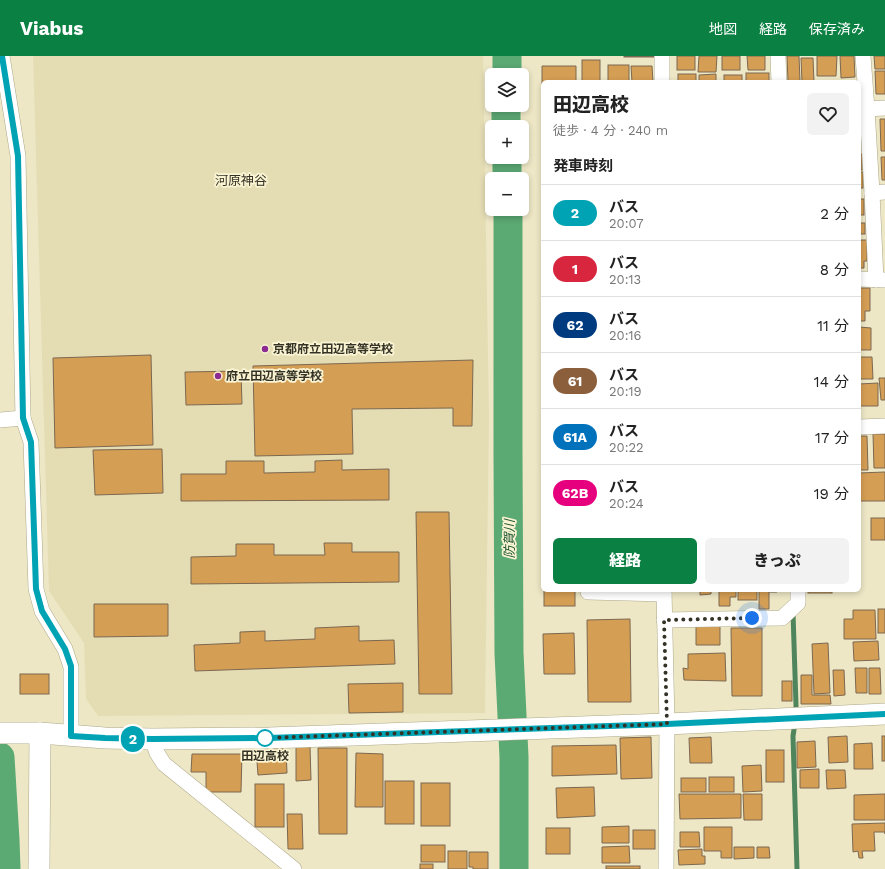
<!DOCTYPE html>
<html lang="ja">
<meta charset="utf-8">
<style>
:root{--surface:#fff;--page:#f2f2f2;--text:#222;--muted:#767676;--line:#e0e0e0;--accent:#0b8043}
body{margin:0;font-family:"Work Sans","Noto Sans JP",sans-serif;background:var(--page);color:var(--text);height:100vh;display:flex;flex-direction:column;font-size:15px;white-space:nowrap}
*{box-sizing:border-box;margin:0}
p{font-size:13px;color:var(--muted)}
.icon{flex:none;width:22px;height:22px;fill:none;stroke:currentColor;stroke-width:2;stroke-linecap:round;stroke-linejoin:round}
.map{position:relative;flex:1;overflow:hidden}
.side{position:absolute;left:541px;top:24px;width:320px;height:512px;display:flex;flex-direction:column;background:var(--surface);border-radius:6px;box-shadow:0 2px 6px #0003}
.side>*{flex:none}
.badge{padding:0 8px;border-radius:13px;font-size:14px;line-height:26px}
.tools{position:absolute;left:485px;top:12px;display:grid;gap:8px}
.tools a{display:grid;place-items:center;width:44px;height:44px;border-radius:6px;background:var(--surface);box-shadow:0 2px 6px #0003;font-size:20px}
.you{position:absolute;width:20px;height:20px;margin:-10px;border:3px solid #fff;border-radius:50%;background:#1a73e8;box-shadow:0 0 0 6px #1a73e833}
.map>.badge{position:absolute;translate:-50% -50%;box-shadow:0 0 0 2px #fff}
h2{padding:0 12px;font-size:15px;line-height:36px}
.round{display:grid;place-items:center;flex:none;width:42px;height:42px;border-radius:6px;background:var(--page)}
.overview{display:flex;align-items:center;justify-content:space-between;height:68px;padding:0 12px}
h1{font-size:19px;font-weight:800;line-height:30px}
.primary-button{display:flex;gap:8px;margin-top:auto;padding:8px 12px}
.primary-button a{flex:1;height:46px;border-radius:6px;background:var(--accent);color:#fff;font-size:16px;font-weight:800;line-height:46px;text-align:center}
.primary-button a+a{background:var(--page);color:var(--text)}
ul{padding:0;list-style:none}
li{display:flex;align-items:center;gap:12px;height:56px;padding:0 12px;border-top:1px solid var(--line)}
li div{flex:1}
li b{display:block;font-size:15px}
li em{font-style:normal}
li .badge{min-width:44px;font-weight:700;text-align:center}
header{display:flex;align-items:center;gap:24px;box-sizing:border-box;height:56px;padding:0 20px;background:var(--accent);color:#fff}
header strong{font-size:19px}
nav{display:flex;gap:22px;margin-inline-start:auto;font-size:14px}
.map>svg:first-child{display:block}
</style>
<header>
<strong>Viabus</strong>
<nav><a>地図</a><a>経路</a><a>保存済み</a></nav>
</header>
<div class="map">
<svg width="885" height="813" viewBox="0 0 885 813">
<rect width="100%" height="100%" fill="#ede7c6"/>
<!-- built -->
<path fill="#e4ddb4" d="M 33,0 L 483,0 L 489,362 L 485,657 L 98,660 L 86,643 L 84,587 L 49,535 Z"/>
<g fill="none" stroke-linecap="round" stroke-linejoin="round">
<!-- stream -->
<g stroke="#4f855c" stroke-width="5">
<path d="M 793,557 L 796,649 L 796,657"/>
<path d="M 795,667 L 793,680 L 797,813"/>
</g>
<!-- river -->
<g stroke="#5ba973" stroke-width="29">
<path d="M 507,19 L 507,0"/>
<path d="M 506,71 L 506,49"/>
<path d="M 507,101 L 507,123"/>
<path d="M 508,153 L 508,397 L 509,597 L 514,701 L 514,813"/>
<path d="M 0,701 L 5,784 L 6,813"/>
</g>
</g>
<!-- building -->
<g fill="#d59e55" stroke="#7c6850">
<rect x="624" y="0" width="30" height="1"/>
<rect x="677" y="0" width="18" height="14"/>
<path d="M 699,0 L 717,0 L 716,16 L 698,16 Z"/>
<rect x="722" y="0" width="18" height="14"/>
<path d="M 747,0 L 765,0 L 765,14 L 748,14 Z"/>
<path d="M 787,0 L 799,0 L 800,25 L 788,25 Z"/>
<path d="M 817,0 L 837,0 L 836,20 L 817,20 Z"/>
<path d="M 840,0 L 854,0 L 855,21 L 841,22 Z"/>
<path d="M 874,0 L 885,0 L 885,13 L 875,13 Z"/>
<path d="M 801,2 L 813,2 L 814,26 L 802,26 Z"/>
<rect x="582" y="4" width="18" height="22"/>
<rect x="608" y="9" width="21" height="17"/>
<path d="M 542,10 L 576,10 L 576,26 L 543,26 L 543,37 L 542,37 Z"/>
<path d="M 631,10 L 652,10 L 653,26 L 632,26 Z"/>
<path d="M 875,15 L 885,15 L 885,38 L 876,38 Z"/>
<rect x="746" y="17" width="23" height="9"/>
<rect x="678" y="18" width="18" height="8"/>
<path d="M 716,18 L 716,26 L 699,26 L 699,19 Z"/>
<rect x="724" y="19" width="18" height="7"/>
<path d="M 855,25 L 855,26 L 828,26 Z"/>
<path d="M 880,63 L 885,63 L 885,95 L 881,95 Z"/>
<rect x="859" y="98" width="3" height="16"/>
<path d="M 881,101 L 885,101 L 885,124 L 882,124 Z"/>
<rect x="859" y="116" width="4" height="16"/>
<rect x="859" y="143" width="5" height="16"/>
<rect x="859" y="167" width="6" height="11"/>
<path d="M 859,184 L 867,184 L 867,205 L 864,205 L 864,212 L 859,212 Z"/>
<path d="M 859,232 L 870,232 L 870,255 L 865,255 L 865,265 L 859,265 Z"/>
<path d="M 859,271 L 871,272 L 871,294 L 859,294 Z"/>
<path d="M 151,299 L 153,389 L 55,392 L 53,302 Z"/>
<path d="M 859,301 L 872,301 L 873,323 L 859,323 Z"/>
<path d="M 473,304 L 472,370 L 453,370 L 453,352 L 352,353 L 353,398 L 255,400 L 253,310 Z"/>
<path d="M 241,315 L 242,348 L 186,349 L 185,316 Z"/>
<path d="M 879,322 L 885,322 L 885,344 L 881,344 Z"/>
<path d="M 878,327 L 878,350 L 859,350 L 859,328 Z"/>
<path d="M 873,378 L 885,378 L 885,412 L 874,412 Z"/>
<path d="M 859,380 L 867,380 L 868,414 L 859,414 Z"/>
<path d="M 162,393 L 163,437 L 95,439 L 93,394 Z"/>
<path d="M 342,404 L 342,414 L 389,413 L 389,444 L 181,445 L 181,418 L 226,418 L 226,405 L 264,405 L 264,417 L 315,416 L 315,405 Z"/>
<path d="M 885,416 L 885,445 L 859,445 L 859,417 Z"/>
<path d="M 416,456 L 449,456 L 452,638 L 419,638 Z"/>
<rect x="871" y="462" width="14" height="22"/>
<path d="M 324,487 L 352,487 L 352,496 L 399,496 L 399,526 L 191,528 L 191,501 L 236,500 L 236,488 L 274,488 L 274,499 L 325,499 Z"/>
<rect x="544" y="534" width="31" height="16"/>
<path d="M 700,534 L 711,534 L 711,538 L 700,539 Z"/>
<path d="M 719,534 L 736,534 L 736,541 L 730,541 L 730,550 L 719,550 Z"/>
<rect x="738" y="534" width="19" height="10"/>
<path d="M 759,534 L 777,534 L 777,536 L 769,536 L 769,553 L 759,553 Z"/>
<rect x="808" y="534" width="24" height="3"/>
<path d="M 94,548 L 168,548 L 168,580 L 94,581 Z"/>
<rect x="878" y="553" width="7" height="24"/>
<path d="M 853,554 L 875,554 L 876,583 L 844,583 L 844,563 L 853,563 Z"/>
<path d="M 630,563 L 631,646 L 588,646 L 587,564 Z"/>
<path d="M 720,567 L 720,589 L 696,589 L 696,568 Z"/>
<path d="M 359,570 L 359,585 L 394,584 L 395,608 L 195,615 L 194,589 L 240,587 L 240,576 L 265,575 L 265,585 L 315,583 L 315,572 Z"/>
<path d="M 731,572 L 762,572 L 762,640 L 732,640 Z"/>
<path d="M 574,577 L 575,618 L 544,618 L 543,578 Z"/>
<path d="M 878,585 L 879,604 L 854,605 L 853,586 Z"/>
<path d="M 828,587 L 830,637 L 814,638 L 812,588 Z"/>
<path d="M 725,597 L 726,625 L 684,624 L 683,612 L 688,613 L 688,598 Z"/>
<path d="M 855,612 L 867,612 L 867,637 L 856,637 Z"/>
<path d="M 869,612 L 880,612 L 881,638 L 869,638 Z"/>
<path d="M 833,614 L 844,614 L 845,639 L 834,640 Z"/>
<rect x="20" y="618" width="29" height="20"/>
<path d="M 801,619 L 812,619 L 812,639 L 830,639 L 831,648 L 801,648 Z"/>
<rect x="782" y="625" width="10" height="20"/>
<path d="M 403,627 L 403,656 L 349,657 L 348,628 Z"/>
<path d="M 847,680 L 848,706 L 829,707 L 828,681 Z"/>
<rect x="882" y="680" width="3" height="25"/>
<path d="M 651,681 L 652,722 L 621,723 L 620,682 Z"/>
<path d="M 711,681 L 712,707 L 690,707 L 689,682 Z"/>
<path d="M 815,685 L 816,711 L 797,712 L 797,686 Z"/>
<path d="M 872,687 L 873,713 L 854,713 L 854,688 Z"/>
<path d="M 616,689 L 617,718 L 552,720 L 552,690 Z"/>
<path d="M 296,690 L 310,690 L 311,724 L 296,725 Z"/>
<path d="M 286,692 L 287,717 L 258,719 L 256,693 Z"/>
<path d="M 318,692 L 347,692 L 347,778 L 319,778 Z"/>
<rect x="766" y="694" width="18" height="32"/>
<path d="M 356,697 L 383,698 L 383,751 L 355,751 Z"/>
<path d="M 192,698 L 242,698 L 241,736 L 206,736 L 206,716 L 191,716 Z"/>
<path d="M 761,709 L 762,735 L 743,736 L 742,710 Z"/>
<path d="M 819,713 L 819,732 L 800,732 L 800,714 Z"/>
<path d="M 826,714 L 845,714 L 846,732 L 827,733 Z"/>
<rect x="709" y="721" width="25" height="15"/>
<rect x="681" y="722" width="25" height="14"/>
<rect x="385" y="725" width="29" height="43"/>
<rect x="421" y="727" width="29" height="43"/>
<rect x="255" y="728" width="29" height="43"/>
<path d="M 594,731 L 595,760 L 557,762 L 556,732 Z"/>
<path d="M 679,738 L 741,738 L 741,762 L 680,763 Z"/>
<path d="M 743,738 L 762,738 L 762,764 L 744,764 Z"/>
<path d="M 885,738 L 885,764 L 854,764 L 854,739 Z"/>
<path d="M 287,758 L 302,758 L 303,793 L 288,793 Z"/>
<path d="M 885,767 L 885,778 L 885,776 L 874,776 L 875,795 L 862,795 L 863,802 L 859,802 L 858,795 L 853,796 L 852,768 Z"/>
<path d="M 629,770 L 629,787 L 602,787 L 602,771 Z"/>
<path d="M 704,771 L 732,771 L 732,802 L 721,802 L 721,795 L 704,795 Z"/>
<rect x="546" y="772" width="24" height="26"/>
<rect x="633" y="774" width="22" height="19"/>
<path d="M 680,776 L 699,776 L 700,791 L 680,791 Z"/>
<rect x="421" y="789" width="24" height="17"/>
<path d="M 629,790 L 630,807 L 602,807 L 602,791 Z"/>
<path d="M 734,791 L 754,791 L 754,802 L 734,803 Z"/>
<path d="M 757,791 L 769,791 L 770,802 L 757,802 Z"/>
<path d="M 702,793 L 702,800 L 705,800 L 705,808 L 679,809 L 678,794 Z"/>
<rect x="448" y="795" width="19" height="18"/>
<path d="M 469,796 L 488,796 L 488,813 L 473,813 L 473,811 L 469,811 Z"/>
<rect x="420" y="808" width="13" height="5"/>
<rect x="606" y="810" width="34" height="3"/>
</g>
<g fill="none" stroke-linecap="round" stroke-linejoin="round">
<!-- street casing -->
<g stroke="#ada888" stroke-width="16">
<g id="street">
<path d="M 2,0 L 18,100 L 23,362 L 31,386 L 36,533 L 42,555 L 65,593 L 71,611 L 71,680"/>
<path d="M 662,0 L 662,26"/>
<path d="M 778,0 L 779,26"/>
<path d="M 863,0 L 867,53 L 885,52"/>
<path d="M 867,53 L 872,137 L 885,136"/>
<path d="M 872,137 L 876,224"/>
<path d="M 859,223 L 885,224"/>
<path d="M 0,364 L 23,362"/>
<path d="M 859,371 L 885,370"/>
<path d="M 588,534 L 588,536 L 664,538"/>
<path d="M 664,534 L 667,668 L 666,813"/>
<path d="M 664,564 L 782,562 L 798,547 L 798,534"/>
<path d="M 152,683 L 157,697 L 164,708 L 294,813"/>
</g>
</g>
<!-- secondary casing -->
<g stroke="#ada888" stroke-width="22">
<g id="secondary">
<path d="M 0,677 L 40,677 L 105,682 L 152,683 L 269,682 L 667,668 L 885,658"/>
<path d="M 39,813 L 40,677"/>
</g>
</g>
<!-- street -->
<use href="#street" stroke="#fff" stroke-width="15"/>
<!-- secondary -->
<use href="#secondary" stroke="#fff" stroke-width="21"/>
</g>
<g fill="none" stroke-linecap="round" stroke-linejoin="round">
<!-- line casing -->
<g stroke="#fff" stroke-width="9">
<path id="line" d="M 2,0 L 18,100 L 23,362 L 31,386 L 36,533 L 42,555 L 65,593 L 71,610 L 71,680 L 105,682 L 152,683 L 269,682 L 667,668 L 885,658"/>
</g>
<!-- line -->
<use href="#line" stroke="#00a3b4" stroke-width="6"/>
<!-- walk -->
<path stroke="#343225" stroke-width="4" stroke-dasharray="0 7.2" d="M 265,682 L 667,668 L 664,564 L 752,562"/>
</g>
<!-- markers -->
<g fill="#8c2a91" stroke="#faf4d3" stroke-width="1.5">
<circle cx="265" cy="293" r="4"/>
<circle cx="218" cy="320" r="4"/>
</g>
<circle fill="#fff" stroke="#00a3b4" stroke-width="2" cx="265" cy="682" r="8"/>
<g text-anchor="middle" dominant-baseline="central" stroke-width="3.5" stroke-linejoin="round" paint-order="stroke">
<!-- poi labels -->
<g font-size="12" font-weight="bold" fill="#343225" stroke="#faf4d3" text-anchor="start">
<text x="273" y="293">京都府立田辺高等学校</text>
<text x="226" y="320">府立田辺高等学校</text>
</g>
<!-- stop labels -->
<g font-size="12" font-weight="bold" fill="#343225" stroke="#faf4d3">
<text x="265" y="700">田辺高校</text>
</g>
<!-- neighbourhood labels -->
<g font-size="13" fill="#343225" stroke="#faf4d3">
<text x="241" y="124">河原神谷</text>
</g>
<!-- water labels -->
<g font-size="13" font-style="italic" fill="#1f5733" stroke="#faf4d3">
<text transform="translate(509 483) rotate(-90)">防賀川</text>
</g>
</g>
</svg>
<div class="tools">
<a><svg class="icon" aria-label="layers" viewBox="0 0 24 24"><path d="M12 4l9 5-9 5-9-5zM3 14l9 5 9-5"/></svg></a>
<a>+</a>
<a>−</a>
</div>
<div class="you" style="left:752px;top:562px"></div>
<b class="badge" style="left:133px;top:683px;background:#00a3b4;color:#fff">2</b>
<section class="side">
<div class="overview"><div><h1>田辺高校</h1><p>徒歩 · 4 分 · 240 m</p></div><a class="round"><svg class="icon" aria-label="heart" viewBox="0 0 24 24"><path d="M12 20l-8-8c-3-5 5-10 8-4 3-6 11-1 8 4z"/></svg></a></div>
<h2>発車時刻</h2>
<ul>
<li><span class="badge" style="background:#00a3b4;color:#fff">2</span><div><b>バス</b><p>20:07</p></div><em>2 分</em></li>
<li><span class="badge" style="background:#d7263d;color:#fff">1</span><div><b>バス</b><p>20:13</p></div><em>8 分</em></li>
<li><span class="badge" style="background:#003b80;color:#fff">62</span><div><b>バス</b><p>20:16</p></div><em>11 分</em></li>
<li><span class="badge" style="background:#8b5e3c;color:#fff">61</span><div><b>バス</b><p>20:19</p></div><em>14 分</em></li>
<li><span class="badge" style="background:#0072bc;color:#fff">61A</span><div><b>バス</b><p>20:22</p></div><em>17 分</em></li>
<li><span class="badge" style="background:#e6007e;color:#fff">62B</span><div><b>バス</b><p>20:24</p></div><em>19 分</em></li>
</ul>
<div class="primary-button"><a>経路</a><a>きっぷ</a></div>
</section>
</div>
